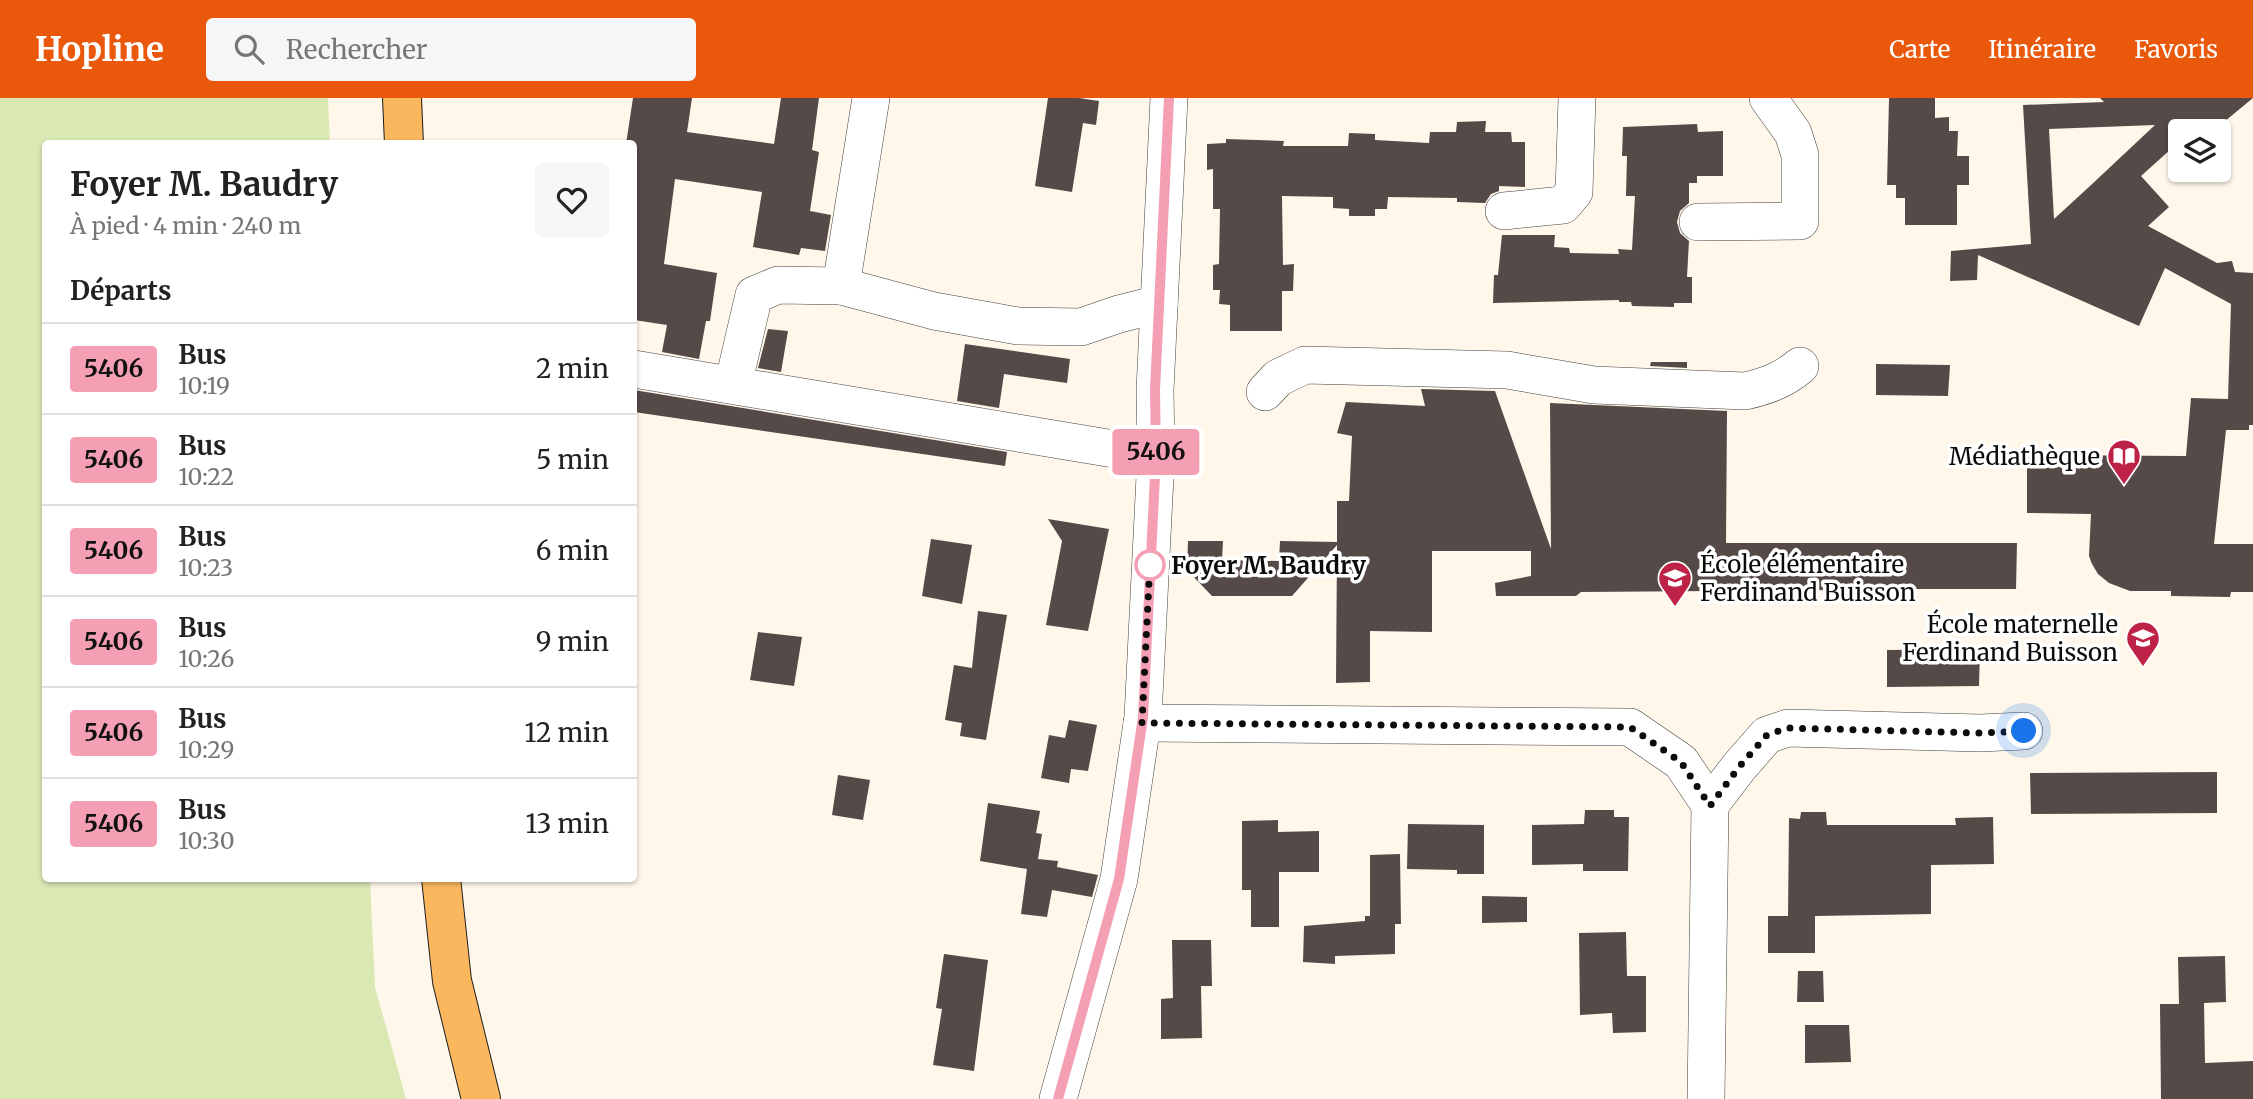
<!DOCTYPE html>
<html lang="fr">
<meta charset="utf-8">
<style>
:root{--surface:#fff;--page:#f6f6f6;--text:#222;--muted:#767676;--line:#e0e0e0;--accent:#ea580c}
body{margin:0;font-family:Merriweather,serif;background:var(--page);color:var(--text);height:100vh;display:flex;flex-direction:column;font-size:26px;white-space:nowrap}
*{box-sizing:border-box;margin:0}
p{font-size:23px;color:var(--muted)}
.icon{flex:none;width:38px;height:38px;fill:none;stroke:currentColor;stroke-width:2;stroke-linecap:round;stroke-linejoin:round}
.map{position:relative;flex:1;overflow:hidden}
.sheet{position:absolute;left:42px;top:42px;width:595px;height:742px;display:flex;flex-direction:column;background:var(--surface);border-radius:7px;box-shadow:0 2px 5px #0004}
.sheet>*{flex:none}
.badge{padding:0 14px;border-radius:5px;font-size:24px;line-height:46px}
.buttons{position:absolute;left:2168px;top:21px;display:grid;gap:14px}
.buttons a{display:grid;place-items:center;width:63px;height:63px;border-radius:7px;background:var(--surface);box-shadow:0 2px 5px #0004;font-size:35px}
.you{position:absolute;width:35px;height:35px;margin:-18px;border:5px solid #fff;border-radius:50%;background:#1a73e8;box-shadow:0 0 0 10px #1a73e833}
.map>.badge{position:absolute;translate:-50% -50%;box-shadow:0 0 0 4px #fff}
h2{padding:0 28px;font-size:26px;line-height:63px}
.round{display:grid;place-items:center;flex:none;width:74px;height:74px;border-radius:7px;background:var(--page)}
.headline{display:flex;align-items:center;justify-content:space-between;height:119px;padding:0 28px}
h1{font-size:33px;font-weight:700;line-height:52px}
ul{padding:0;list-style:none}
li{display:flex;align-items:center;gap:21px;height:91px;padding:0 28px;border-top:2px solid var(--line)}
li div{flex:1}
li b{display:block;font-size:26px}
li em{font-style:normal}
li .badge{min-width:77px;font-weight:700;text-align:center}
header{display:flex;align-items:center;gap:42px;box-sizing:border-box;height:98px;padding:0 35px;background:var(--accent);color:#fff}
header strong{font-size:33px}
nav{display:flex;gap:38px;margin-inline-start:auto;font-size:24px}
.search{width:490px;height:63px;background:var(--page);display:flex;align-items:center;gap:18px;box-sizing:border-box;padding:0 24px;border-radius:7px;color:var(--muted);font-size:26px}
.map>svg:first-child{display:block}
</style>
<header>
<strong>Hopline</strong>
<div class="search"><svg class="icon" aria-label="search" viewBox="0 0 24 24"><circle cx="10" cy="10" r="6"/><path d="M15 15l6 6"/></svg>Rechercher</div>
<nav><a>Carte</a><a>Itinéraire</a><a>Favoris</a></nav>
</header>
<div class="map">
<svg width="2253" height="1001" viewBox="0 0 2253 1001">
<rect width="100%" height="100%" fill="#fff7ea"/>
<!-- green -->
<path fill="#dae9b4" d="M 0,0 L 328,0 L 330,45 L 46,46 L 46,780 L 370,781 L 375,889 L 406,1001 L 0,1001 Z"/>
<!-- building -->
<g fill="#554a48" fill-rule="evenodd">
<path d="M 633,0 L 692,0 L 687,34 L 774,46 L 781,0 L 819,0 L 812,52 L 819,54 L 810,113 L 831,117 L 825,153 L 801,150 L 799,157 L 753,149 L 762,94 L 675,81 L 664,166 L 717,175 L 710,223 L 706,223 L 699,261 L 662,254 L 667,227 L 634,222 L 634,46 L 626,46 Z"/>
<path d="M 1048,0 L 1079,0 L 1099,3 L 1096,27 L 1083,25 L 1072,94 L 1035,88 Z"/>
<path d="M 1889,0 L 1935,0 L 1935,20 L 1949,19 L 1949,33 L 1958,33 L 1957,58 L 1969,58 L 1969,87 L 1957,87 L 1957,127 L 1905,127 L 1905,100 L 1896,100 L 1896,87 L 1887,87 Z"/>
<path d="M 2100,0 L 2253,0 L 2213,33 L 2180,33 L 2180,43 L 2141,78 L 2169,109 L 2148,128 L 2217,165 L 2232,163 L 2235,174 L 2253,175 L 2253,327 L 2249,327 L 2249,332 L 2226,332 L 2214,446 L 2253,446 L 2253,494 L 2231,494 L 2230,499 L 2171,498 L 2171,493 L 2130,493 L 2109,485 L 2098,476 L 2092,466 L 2089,458 L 2091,416 L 2027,415 L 2027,357 L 2186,358 L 2191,300 L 2228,301 L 2231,206 L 2165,170 L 2139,228 L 1978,157 L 1977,182 L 1950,183 L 1951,153 L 2031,146 L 2023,7 L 2104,4 ZM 2155,27 L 2090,88 L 2054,121 L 2049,31 Z"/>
<path d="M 1486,23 L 1485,34 L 1511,34 L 1512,44 L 1525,44 L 1525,89 L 1499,88 L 1499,93 L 1491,96 L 1485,105 L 1457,104 L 1457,100 L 1388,99 L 1387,111 L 1375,111 L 1375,118 L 1349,118 L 1349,111 L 1333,110 L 1333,99 L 1282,98 L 1283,167 L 1294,166 L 1293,193 L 1282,193 L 1282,233 L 1230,233 L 1230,207 L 1219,206 L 1220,192 L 1213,192 L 1213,167 L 1219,166 L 1220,111 L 1213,111 L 1213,71 L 1207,72 L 1207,46 L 1226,45 L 1226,41 L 1284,43 L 1283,48 L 1348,48 L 1349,35 L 1375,36 L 1375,42 L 1429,45 L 1430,34 L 1456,34 L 1457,24 Z"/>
<path d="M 1697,26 L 1698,34 L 1723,33 L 1723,78 L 1697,78 L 1697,85 L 1689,85 L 1689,105 L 1680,113 L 1677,124 L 1680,135 L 1689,143 L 1687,179 L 1692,179 L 1692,205 L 1674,205 L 1674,209 L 1632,208 L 1631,204 L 1619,204 L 1619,202 L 1493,205 L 1494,177 L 1498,177 L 1502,137 L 1555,137 L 1554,149 L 1569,150 L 1570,155 L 1619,156 L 1618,151 L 1632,152 L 1635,98 L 1626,98 L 1627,58 L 1622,58 L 1623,29 Z"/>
<path d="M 768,231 L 788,233 L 781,274 L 758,270 Z"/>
<path d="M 965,246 L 1070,261 L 1067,285 L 1004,276 L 999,310 L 957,303 Z"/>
<path d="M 1651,264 L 1687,264 L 1687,270 L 1650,268 Z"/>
<path d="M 1876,266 L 1950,267 L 1948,298 L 1876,297 Z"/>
<path d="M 1421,291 L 1495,293 L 1551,451 L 1550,305 L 1727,313 L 1726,445 L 2017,445 L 2016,491 L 1893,491 L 1888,498 L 1843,499 L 1839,492 L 1581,494 L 1576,498 L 1496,498 L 1495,485 L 1531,478 L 1531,453 L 1432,453 L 1432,534 L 1370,533 L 1370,584 L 1336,585 L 1337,447 L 1292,498 L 1212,498 L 1187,472 L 1188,443 L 1223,443 L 1222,462 L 1279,463 L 1280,443 L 1337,444 L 1337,403 L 1349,403 L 1352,338 L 1337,335 L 1346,304 L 1425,308 Z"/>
<path d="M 634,292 L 1007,354 L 1005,368 L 634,314 Z"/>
<path d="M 1048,421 L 1109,431 L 1088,533 L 1046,527 L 1062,443 Z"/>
<path d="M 931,441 L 972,447 L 962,506 L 922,498 Z"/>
<path d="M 978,513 L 1007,517 L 986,642 L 960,638 L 962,625 L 945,622 L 954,567 L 972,570 Z"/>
<path d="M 758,534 L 802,539 L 794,588 L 750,582 Z"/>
<path d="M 1980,551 L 1979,588 L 1887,589 L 1887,552 Z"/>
<path d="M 1069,622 L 1097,627 L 1088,673 L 1071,671 L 1069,685 L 1041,680 L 1049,637 L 1065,640 Z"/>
<path d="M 2217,674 L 2217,715 L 2031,716 L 2030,675 Z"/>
<path d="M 838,677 L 870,682 L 863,722 L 832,717 Z"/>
<path d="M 988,705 L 1040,713 L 1036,735 L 1042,736 L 1038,761 L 1058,763 L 1057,769 L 1098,777 L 1092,799 L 1052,792 L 1047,819 L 1021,816 L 1027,771 L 980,763 Z"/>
<path d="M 1585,712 L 1614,712 L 1614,719 L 1629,719 L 1628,773 L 1583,773 L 1583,766 L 1532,767 L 1532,727 L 1584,726 Z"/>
<path d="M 1801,714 L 1826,714 L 1827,727 L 1956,727 L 1955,720 L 1993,719 L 1994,766 L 1931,767 L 1931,816 L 1815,818 L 1815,855 L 1768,855 L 1768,818 L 1788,818 L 1789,720 L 1800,721 Z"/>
<path d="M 1278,722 L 1278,734 L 1319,733 L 1319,774 L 1279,774 L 1279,829 L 1251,829 L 1251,792 L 1242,792 L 1242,723 Z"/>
<path d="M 1408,726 L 1484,727 L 1484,776 L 1457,776 L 1457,772 L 1407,771 Z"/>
<path d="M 1400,756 L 1401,826 L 1395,826 L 1395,856 L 1335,858 L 1335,866 L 1303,864 L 1304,828 L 1365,823 L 1365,818 L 1370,818 L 1370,757 Z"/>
<path d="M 1482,798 L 1527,799 L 1527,824 L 1482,825 Z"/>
<path d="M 1626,834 L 1627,878 L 1646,878 L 1646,934 L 1613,935 L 1612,915 L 1580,917 L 1579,835 Z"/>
<path d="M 1172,842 L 1211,842 L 1212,888 L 1201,888 L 1202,940 L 1161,941 L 1161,901 L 1173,900 Z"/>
<path d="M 944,856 L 988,862 L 974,973 L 933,967 L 942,911 L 936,910 Z"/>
<path d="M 2225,858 L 2226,904 L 2204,905 L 2205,965 L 2253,963 L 2253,1001 L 2161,1001 L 2160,906 L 2179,906 L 2178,859 Z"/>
<path d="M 1798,873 L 1823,873 L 1824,904 L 1797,904 Z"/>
<path d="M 1805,927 L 1849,927 L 1851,964 L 1805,965 Z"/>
</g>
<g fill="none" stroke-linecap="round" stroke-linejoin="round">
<!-- minor casing -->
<g stroke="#3f3f3f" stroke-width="38">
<g id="minor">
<path d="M 1504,113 L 1563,107 L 1574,94 L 1577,0"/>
<path d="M 1698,124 L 1800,123 L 1800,57 L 1793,35 L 1768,0"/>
<path d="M 841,188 L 871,0"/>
<path d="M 634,271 L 1156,358"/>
<path d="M 733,287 L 754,197 L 778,187 L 841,188 L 934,213 L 1018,228 L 1081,229 L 1119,216 L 1159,206"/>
<path d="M 1265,294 L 1278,280 L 1305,267 L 1507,272 L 1594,287 L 1745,293 C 1767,288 1783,282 1800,268"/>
<path d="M 1142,625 L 1630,629 L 1681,664 L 1710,707"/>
<path d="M 1710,707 L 1739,669 L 1767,637 L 1788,630 L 1980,635 L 2024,633"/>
<path d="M 1058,1001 L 1119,781 L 1143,619 L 1156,358 L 1155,292 L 1169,0"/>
<path d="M 1706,1001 L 1710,707"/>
</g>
</g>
<!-- major casing -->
<g stroke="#1d1d1d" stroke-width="40">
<g id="major">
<path d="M 402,0 L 404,46"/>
<path d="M 441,780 L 452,883 L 481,1001"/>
</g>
</g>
<!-- minor -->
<use href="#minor" stroke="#fff" stroke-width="37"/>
<!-- major -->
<use href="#major" stroke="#fbb75e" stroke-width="38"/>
</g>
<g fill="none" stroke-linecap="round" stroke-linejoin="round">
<!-- line casing -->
<g stroke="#fff" stroke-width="16">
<path id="line" d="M 1058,1001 L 1119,781 L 1143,619 L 1156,358 L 1155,292 L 1169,0"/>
</g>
<!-- line -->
<use href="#line" stroke="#f49fb3" stroke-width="10"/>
<!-- walk -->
<path stroke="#0c0c0c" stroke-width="7" stroke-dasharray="0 12.6" d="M 1150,467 L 1150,464 L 1142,625 L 1630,629 L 1681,664 L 1710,708 L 1739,669 L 1767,637 L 1788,630 L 1980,635 L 2024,633"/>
</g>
<!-- icons -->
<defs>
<g id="library-pin" transform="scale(1.75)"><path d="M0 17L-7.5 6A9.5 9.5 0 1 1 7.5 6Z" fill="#be2247" stroke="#fff"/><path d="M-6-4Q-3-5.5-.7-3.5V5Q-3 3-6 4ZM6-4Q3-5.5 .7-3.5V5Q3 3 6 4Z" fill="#fff"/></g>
<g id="school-pin" transform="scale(1.75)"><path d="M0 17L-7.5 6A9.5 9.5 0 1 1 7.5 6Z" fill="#be2247" stroke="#fff"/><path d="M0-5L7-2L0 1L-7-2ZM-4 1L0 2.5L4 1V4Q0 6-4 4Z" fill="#fff"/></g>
</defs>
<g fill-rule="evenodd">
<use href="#library-pin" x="2124" y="358"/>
<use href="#school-pin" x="1675" y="480"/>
<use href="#school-pin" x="2143" y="540"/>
</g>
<!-- markers -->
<circle fill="#fff" stroke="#f49fb3" stroke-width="3.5" cx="1150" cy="467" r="14"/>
<g text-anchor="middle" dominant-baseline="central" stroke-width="7" stroke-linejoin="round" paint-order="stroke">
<!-- poi labels -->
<g font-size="24" fill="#0c0c0c" stroke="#fff" text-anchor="end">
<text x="2100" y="358">Médiathèque</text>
<text x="1700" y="466" text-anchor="start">École élémentaire<tspan x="1700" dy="28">Ferdinand Buisson</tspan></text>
<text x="2118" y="526">École maternelle<tspan x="2118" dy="28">Ferdinand Buisson</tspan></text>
</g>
<!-- stop labels -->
<g font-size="24" font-weight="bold" fill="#0c0c0c" stroke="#fff" text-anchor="start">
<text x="1171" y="467">Foyer M. Baudry</text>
</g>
</g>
</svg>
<div class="buttons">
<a><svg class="icon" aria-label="layers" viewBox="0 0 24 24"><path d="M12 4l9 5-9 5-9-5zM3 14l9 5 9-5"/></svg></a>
</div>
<div class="you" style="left:2024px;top:633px"></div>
<b class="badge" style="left:1156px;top:354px;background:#f49fb3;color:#111">5406</b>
<section class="sheet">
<div class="headline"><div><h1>Foyer M. Baudry</h1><p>À pied · 4 min · 240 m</p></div><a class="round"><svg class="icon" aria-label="heart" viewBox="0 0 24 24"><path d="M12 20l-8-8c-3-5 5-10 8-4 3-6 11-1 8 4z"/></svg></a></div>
<h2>Départs</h2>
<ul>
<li><span class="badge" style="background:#f49fb3;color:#111">5406</span><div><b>Bus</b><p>10:19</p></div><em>2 min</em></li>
<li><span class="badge" style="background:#f49fb3;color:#111">5406</span><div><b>Bus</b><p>10:22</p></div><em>5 min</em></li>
<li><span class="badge" style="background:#f49fb3;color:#111">5406</span><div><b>Bus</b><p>10:23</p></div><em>6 min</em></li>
<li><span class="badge" style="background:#f49fb3;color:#111">5406</span><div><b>Bus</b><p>10:26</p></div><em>9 min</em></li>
<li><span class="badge" style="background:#f49fb3;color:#111">5406</span><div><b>Bus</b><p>10:29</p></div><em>12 min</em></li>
<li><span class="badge" style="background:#f49fb3;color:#111">5406</span><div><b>Bus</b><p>10:30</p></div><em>13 min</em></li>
</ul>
</section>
</div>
